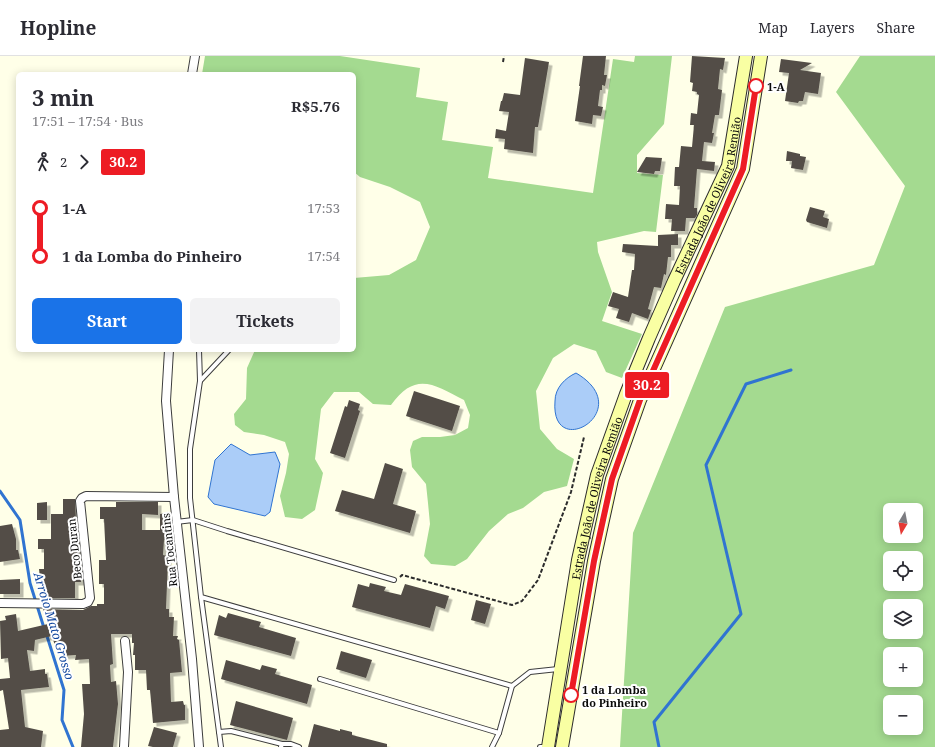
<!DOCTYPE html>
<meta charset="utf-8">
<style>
:root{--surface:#fff;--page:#f2f2f3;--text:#2b2b33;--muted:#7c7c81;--line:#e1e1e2;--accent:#1a73e8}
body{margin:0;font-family:"Noto Serif",serif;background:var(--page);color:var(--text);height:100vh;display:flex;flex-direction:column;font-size:15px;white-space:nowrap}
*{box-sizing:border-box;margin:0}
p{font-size:13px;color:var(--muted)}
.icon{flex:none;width:22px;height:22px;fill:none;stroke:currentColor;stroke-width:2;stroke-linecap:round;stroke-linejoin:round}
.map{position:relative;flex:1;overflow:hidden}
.sheet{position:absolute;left:16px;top:16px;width:340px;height:280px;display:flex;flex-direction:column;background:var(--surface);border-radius:6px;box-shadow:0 2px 10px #0003}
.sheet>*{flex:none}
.badge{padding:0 8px;border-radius:3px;font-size:14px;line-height:26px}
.needle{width:26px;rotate:190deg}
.controls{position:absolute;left:883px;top:447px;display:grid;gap:8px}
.controls a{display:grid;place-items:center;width:40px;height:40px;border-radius:6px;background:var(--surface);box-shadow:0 2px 10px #0003;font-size:20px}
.map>.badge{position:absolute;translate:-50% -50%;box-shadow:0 0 0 2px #fff}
.legs{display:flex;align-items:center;gap:6px;height:44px;padding:0 16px;font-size:13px}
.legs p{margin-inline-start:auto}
.headline{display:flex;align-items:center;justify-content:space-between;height:68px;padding:0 16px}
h1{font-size:22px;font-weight:700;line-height:30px}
.cta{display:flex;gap:8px;margin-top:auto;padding:8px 16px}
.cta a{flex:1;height:46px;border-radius:6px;background:var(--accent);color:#fff;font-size:16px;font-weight:700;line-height:46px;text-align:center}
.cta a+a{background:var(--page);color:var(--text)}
ul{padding:0 16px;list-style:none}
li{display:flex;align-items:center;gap:14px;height:48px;font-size:15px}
li i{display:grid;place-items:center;width:6px;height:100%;margin:0 5px;background:currentColor}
li i::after{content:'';width:10px;height:10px;margin:-5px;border:3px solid;border-radius:50%;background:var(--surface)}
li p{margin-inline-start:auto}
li:first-child i{background:linear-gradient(#0000 50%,currentColor 0)}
li:last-child i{background:linear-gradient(currentColor 50%,#0000 0)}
header{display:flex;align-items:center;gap:24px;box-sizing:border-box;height:56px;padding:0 20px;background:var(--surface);border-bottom:1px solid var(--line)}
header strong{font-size:19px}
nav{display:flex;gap:22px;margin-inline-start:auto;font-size:14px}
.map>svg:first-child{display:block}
</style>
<header>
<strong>Hopline</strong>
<nav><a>Map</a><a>Layers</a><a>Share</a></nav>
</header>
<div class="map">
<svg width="935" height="691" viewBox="0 0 935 691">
<defs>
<filter id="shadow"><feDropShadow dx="3.5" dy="3.5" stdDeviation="0" flood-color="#0004"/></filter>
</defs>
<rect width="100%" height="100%" fill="#ffffe8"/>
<!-- forest -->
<g fill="#a4da90" fill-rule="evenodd">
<path d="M 205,0 L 340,0 L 420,12 L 416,41 L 448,46 L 442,84 L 493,91 L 488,122 L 593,137 L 613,3 L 634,6 L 635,0 L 672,0 L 664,68 L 637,99 L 637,117 L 663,119 L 656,176 L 644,175 L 597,186 L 598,196 L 612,236 L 602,265 L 642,278 L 622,322 L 606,316 L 596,295 L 574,288 L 553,302 L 536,335 L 540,373 L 557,393 L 574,403 L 567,430 L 544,436 L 523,452 L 508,458 L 489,475 L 467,503 L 455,510 L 431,508 L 424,500 L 430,468 L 428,447 L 426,428 L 412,411 L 410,394 L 413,385 L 422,381 L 440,381 L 455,379 L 468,372 L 470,359 L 464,344 C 434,328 415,315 391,349 L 373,348 L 359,336 L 334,336 L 321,353 L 315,403 L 323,417 L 315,454 L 302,463 L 285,461 L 280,440 L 286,417 L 289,398 L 285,386 L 264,379 L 244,376 L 235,369 L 234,358 L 246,343 L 247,312 L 255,294 L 354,294 L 354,222 L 389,219 L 416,204 L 430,171 L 420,146 L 390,131 L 360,121 L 354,116 L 354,18 L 202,18 Z"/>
<path d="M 860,0 L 935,0 L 935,691 L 620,691 L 633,477 L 725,251 L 874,209 L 905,130 L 836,36 ZM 890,454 L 916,454 L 916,480 L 890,480 ZM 890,502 L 916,502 L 916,528 L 890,528 ZM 890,550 L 916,550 L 916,576 L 890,576 ZM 890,598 L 916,598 L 916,624 L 890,624 ZM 890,646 L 916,646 L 916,672 L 890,672 Z"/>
</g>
<!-- water -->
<g fill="#abcdf8" stroke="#3074d1">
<path d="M 576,317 C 639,354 550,407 555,345 C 555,332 565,322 576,317 Z"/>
<path d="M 231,388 L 250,399 L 275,396 L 280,408 L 270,456 L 265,460 L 214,448 L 208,441 L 215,404 Z"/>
</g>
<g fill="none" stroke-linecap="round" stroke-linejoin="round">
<!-- stream -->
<g stroke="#3074d1" stroke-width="3">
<path d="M 0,435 L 20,464 L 30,527 L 44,572"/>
<path d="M 46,577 L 64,634 L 62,664 L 73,691"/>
<path d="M 659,691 L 654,666 L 741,558 L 706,409 L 746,328 L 791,314"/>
</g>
</g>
<!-- building -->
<g fill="#534e47" filter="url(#shadow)">
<path d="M 583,0 L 606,0 L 604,19 L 607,19 L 605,30 L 602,29 L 602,34 L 600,34 L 598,50 L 603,51 L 601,60 L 593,59 L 592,68 L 575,65 L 580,30 L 579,30 Z"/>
<path d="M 692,0 L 725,2 L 723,14 L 720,13 L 718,33 L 722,34 L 719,59 L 715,59 L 712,77 L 714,77 L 712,87 L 704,86 L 702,105 L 715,106 L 714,115 L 697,113 L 694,152 L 697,152 L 697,159 L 695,162 L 686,162 L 685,175 L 671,175 L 672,163 L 665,163 L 666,148 L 679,149 L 680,130 L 674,130 L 675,111 L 679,111 L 681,90 L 692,91 L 694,69 L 690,69 L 691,57 L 697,58 L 699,39 L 697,38 L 697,36 L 692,35 L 693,27 L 690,26 Z"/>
<path d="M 525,2 L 549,6 L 538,71 L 535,71 L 533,97 L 504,93 L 505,83 L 495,82 L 496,73 L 506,75 L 509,56 L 499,55 L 501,45 L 502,45 L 504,37 L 520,39 Z"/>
<path d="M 781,3 L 812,7 L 800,14 L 821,17 L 818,38 L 805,36 L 803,45 L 799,45 L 798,47 L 785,45 L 789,17 L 779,16 Z"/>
<path d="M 787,95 L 800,98 L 800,100 L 806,101 L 803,114 L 791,112 L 792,105 L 786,105 Z"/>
<path d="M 646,101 L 662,102 L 660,115 L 655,115 L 654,118 L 637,116 Z"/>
<path d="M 810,151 L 825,155 L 823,161 L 829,163 L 827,172 L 807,166 L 806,164 Z"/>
<path d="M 678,178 L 678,189 L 671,189 L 671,201 L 668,201 L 666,219 L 664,218 L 661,232 L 654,231 L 648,253 L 651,254 L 648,263 L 632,257 L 629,266 L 616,262 L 619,253 L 608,250 L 613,236 L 628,241 L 632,214 L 634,214 L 635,198 L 622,196 L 623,188 L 658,190 L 658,179 Z"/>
<path d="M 414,335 L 460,350 L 452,375 L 406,360 Z"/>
<path d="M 349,344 L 360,348 L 358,354 L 360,355 L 345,402 L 330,397 L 345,350 L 347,351 Z"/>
<path d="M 385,407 L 403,413 L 393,448 L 416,455 L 410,477 L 335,455 L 342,434 L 374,443 Z"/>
<path d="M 63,443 L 75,443 L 77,483 L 78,483 L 81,509 L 81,526 L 75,526 L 75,542 L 42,542 L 39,513 L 44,513 L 44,493 L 38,493 L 38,483 L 51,483 L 51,458 L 63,458 Z"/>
<path d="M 47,446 L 47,464 L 37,464 L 37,447 Z"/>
<path d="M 116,446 L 158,446 L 158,459 L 142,458 L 142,474 L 160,474 L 160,458 L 166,457 L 167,474 L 168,474 L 168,484 L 164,484 L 163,499 L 167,500 L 167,503 L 168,503 L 166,553 L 169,553 L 169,561 L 174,561 L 173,580 L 178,580 L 177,583 L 179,584 L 182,616 L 170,617 L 171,646 L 183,645 L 184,649 L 185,649 L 185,664 L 153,667 L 150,634 L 147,634 L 146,614 L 135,614 L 135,599 L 133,599 L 134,587 L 132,587 L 132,578 L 111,578 L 113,608 L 110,609 L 111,626 L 116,625 L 118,648 L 113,691 L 81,691 L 84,658 L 82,628 L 90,628 L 89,603 L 75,604 L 76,599 L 60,600 L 59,589 L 55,590 L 52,580 L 35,584 L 34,595 L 27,594 L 30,615 L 45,613 L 45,618 L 47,618 L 49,631 L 21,634 L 25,671 L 43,675 L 41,691 L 0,691 L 0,674 L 9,673 L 3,634 L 0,635 L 0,623 L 10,622 L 8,602 L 1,603 L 0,565 L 6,564 L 5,560 L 16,558 L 18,575 L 48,568 L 43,553 L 83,554 L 91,550 L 97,550 L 97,548 L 104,548 L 104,528 L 99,528 L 99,504 L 106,504 L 104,463 L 100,463 L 100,451 L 116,451 Z"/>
<path d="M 12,468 L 16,483 L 16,494 L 18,494 L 20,503 L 0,506 L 0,470 Z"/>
<path d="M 20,523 L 20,538 L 0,538 L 0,524 Z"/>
<path d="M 370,527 L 386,531 L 384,535 L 401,539 L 405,528 L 449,540 L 445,553 L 436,550 L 430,572 L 352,551 L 358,528 L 369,531 Z"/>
<path d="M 476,544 L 491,548 L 485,568 L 471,564 Z"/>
<path d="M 228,557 L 261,566 L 259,571 L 296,582 L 291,600 L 214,579 L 219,559 L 226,562 Z"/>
<path d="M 341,595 L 372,604 L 366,622 L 336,613 Z"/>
<path d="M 226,604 L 260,614 L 262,609 L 277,613 L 275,618 L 312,629 L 307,648 L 221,623 Z"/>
<path d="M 236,645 L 293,662 L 287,684 L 230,669 Z"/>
<path d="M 314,668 L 340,675 L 340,673 L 352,676 L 352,679 L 387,688 L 387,691 L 308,691 Z"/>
<path d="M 154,671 L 177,677 L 173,691 L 153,691 L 148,690 Z"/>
</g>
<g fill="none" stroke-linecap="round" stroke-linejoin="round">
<!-- lane casing -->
<g stroke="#3d3d3d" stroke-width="6">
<g id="lane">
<path d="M 199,294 L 200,325"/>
<path d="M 229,294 L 200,325 L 190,393 L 190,442 L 201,541 L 512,630"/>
<path d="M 176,466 L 193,464 L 227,475 L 394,524"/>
<path d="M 201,541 L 221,691"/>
<path d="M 320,623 L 499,677"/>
<path d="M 219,676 L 231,675 L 282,688"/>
<path d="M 281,691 L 282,688 L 291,688 L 299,691"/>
<path d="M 492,691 L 499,677 L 512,630 L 530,616 L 558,613"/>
<path d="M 540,691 L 548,691"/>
</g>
</g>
<!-- street casing -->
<g stroke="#3d3d3d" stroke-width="10">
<g id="street">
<path d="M 192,18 L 195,0"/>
<path d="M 169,294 L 166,345 L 174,441 L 192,603 L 199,691"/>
<path d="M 0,547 L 83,548 L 88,546 L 90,542 L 80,445 L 82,442 L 86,440 L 174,441"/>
<path d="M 124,691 L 128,616 L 125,585"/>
</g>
</g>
<!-- secondary casing -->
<g stroke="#2c2c2c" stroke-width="14">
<g id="secondary">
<path id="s1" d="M 548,691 L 578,504 L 597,419 L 626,338 L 649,282 L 674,225 L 728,110 L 746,0"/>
<path d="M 562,691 L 594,505 L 612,423 L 640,344 L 743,113 L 761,0"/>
</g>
</g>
<!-- path -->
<g stroke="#2c2c2c" stroke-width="2" stroke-dasharray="4 2" stroke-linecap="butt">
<path d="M 503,6 L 504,0"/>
<path d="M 400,521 L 402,519 L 512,549 L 522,545 L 538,524 L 571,436 L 584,381"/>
</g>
<!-- lane -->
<use href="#lane" stroke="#fff" stroke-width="4"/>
<!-- street -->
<use href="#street" stroke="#fff" stroke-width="8"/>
<!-- secondary -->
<use href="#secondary" stroke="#f9ffa3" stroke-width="12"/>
</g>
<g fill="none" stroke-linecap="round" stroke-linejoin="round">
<!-- line-1 casing -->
<g stroke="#fff" stroke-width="9">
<path id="line-1" d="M 571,639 L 594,505 L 612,423 L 640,344 L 743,113 L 756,30"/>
</g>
<!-- line-1 -->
<use href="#line-1" stroke="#ed1c24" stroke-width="6"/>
</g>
<!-- markers -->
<g fill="#fff" stroke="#ed1c24" stroke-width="2">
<circle cx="756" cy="30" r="7"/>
<circle cx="571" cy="639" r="7"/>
</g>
<g text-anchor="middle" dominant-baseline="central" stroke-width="4" stroke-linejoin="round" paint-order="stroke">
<!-- stop labels -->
<g font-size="11" font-weight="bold" fill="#0a0a0a" stroke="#fff" text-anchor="start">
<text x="767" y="30">1-A</text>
<text x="582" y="633">1 da Lomba<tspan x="582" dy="13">do Pinheiro</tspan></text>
</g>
<!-- street labels -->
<g font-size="11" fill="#0a0a0a" stroke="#fff">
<text stroke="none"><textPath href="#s1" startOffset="578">Estrada João de Oliveira Remião</textPath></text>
<text stroke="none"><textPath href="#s1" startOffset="254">Estrada João de Oliveira Remião</textPath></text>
<text transform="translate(74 493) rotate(-96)">Beco Duran</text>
<text transform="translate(169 494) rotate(-96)">Rua Tocantins</text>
</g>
<!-- water labels -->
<g font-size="12" font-style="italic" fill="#12479e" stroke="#fff">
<text transform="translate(54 570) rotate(73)">Arroio Mato Grosso</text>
</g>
</g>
</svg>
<div class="controls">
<a><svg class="needle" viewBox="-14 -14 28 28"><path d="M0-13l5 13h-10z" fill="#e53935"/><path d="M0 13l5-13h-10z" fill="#7c7c81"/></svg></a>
<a><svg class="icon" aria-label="locate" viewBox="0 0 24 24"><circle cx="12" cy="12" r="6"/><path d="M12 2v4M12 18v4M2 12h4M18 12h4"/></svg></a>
<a><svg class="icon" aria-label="layers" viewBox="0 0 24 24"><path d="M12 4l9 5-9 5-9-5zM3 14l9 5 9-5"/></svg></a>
<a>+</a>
<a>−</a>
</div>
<b class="badge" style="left:647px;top:329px;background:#ed1c24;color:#fff">30.2</b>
<section class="sheet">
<div class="headline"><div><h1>3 min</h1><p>17:51 – 17:54 · Bus</p></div><b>R$5.76</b></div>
<div class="legs"><svg class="icon" aria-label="walk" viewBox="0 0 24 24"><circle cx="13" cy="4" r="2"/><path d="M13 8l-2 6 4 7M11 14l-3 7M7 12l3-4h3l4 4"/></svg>2<svg class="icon" aria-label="forward" viewBox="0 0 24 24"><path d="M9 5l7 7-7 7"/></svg><b class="badge" style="background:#ed1c24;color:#fff">30.2</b></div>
<ul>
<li><i style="color:#ed1c24"></i><b>1-A</b><p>17:53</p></li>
<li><i style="color:#ed1c24"></i><b>1 da Lomba do Pinheiro</b><p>17:54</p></li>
</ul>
<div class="cta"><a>Start</a><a>Tickets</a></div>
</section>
</div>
